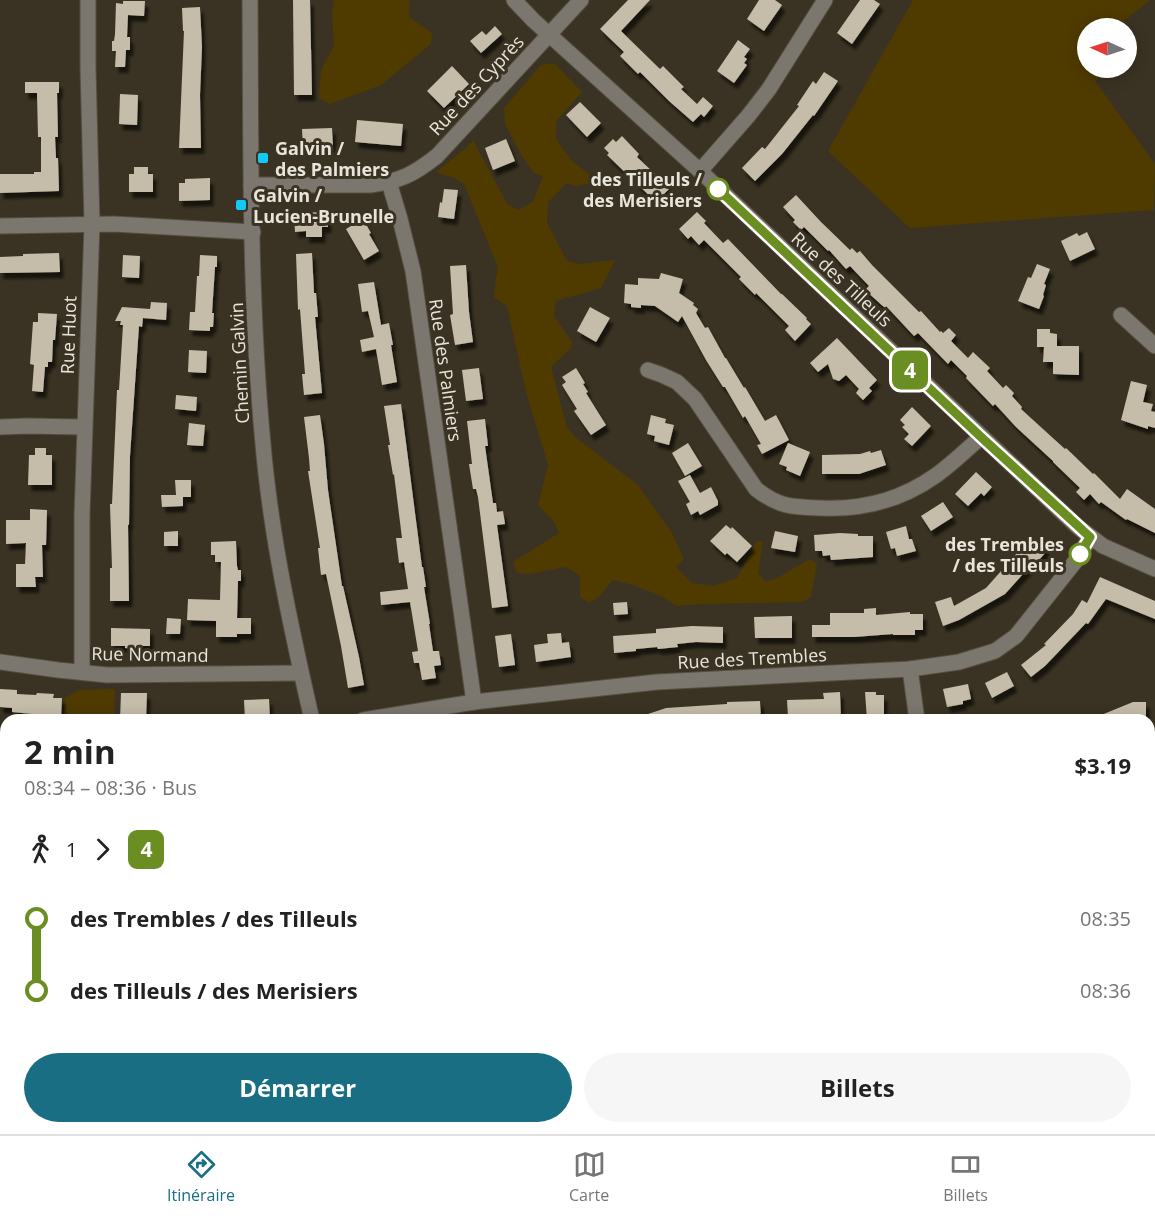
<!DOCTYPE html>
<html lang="fr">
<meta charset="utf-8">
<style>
:root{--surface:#fff;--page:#f6f6f6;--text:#222;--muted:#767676;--line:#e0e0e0;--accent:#1a6e83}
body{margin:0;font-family:"Open Sans",sans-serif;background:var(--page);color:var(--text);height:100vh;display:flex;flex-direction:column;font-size:22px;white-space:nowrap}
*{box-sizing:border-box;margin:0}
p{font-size:20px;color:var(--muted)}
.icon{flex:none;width:33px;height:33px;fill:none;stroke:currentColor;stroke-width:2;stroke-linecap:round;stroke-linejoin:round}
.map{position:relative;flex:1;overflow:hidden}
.panel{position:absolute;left:0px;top:714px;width:1155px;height:420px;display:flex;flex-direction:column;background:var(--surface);border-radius:18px 18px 0 0;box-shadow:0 3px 15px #0003}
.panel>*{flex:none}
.badge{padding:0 12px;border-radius:9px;font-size:21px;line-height:39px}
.needle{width:39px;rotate:273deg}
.tools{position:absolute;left:1077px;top:18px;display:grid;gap:12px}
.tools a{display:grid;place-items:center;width:60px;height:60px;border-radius:50%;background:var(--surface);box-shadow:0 3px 15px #0003;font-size:30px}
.map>.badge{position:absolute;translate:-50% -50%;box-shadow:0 0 0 3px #fff}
.legs{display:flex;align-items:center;gap:9px;height:66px;padding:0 24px;font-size:20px}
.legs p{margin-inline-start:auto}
.overview{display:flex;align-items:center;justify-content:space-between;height:102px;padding:0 24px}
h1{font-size:33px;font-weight:700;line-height:45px}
.action{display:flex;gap:12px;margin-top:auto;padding:12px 24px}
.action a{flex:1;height:69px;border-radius:36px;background:var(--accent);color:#fff;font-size:24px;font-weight:700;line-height:69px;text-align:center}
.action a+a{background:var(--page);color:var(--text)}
ul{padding:0 24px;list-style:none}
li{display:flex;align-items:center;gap:21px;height:72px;font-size:22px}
li i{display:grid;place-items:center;width:9px;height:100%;margin:0 8px;background:currentColor}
li i::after{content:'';width:15px;height:15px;margin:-8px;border:4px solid;border-radius:50%;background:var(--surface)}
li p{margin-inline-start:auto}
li:first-child i{background:linear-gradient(#0000 50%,currentColor 0)}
li:last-child i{background:linear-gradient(currentColor 50%,#0000 0)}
.tab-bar{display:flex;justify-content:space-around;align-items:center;height:84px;border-top:2px solid var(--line);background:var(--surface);font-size:16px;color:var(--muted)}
.tab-bar a{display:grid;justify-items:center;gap:3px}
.tab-bar .selected{color:var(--accent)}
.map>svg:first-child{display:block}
</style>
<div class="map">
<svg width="1155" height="1134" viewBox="0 0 1155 1134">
<defs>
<filter id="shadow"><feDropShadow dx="3.5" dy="6" stdDeviation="1.5" flood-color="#0009"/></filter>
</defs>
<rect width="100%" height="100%" fill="#3a3323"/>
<!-- green -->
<g fill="#4f3b00">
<path d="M 334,0 L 410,0 L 409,17 L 432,33 L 431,44 L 381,85 L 330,104 L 319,98 L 321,70 L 334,46 L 332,16 Z"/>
<path d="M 913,0 L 1150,0 L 1115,28 L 1088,28 L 1088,68 L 1110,68 L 1095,81 L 1155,164 L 1154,210 L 910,228 L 828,151 Z"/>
<path d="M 545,64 L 555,64 L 582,92 L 556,121 L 556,139 L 572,161 L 590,175 L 588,184 L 575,186 L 567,183 L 548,202 L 547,223 L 567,261 L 579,264 L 615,260 L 601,288 L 556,301 L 554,316 L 572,342 L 571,348 L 551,367 L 567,427 L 575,437 L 638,485 L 672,533 L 684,559 L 676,567 L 692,583 L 713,586 L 737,578 L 757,541 L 763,542 L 758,573 L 766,582 L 777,578 L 810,559 L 817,564 L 811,597 L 802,602 L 700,604 L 677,606 L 661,596 L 633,585 L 613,580 L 599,597 L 589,603 L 580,597 L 580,576 L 566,567 L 528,574 L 517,573 L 513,562 L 559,533 L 554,522 L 538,505 L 548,465 L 526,392 L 507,306 L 494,297 L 496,278 L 498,267 L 464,184 L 454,178 L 436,172 L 467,147 L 473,140 L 507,204 L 518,210 L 533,202 L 543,176 L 534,173 L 522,156 L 505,124 L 504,108 L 540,66 Z"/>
<path d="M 115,689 L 114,720 L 64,720 L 65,698 L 80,690 Z"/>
<path d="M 0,728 L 6,733 L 6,783 L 0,784 Z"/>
<path d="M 0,926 L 6,926 L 6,1117 L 0,1118 Z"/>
<path d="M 1149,961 L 1155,981 L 1155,1029 L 1149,1029 Z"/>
<path d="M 23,1128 L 322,1128 L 322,1134 L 25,1134 Z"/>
<path d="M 850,1128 L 1122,1128 L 1122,1134 L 851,1134 Z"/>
</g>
<!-- building -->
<g fill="#c5bda9" filter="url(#shadow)">
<path d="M 293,0 L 310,0 L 312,95 L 294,95 Z"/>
<path d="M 628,0 L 650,0 L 621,31 L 660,69 L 663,66 L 684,87 L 681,89 L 697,104 L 703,97 L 713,106 L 704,117 L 701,114 L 693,122 L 669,101 L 640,72 L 638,74 L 620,56 L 624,52 L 600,29 Z"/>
<path d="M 759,0 L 775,0 L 782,5 L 764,31 L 747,19 Z"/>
<path d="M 860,0 L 874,0 L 880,4 L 852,44 L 837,33 Z"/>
<path d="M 123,1 L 145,1 L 144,16 L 128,15 L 127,37 L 130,37 L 130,50 L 126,50 L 125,67 L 115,67 L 116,51 L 112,51 L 112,41 L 114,41 L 115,34 L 116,3 L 123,4 Z"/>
<path d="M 200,7 L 202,47 L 200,95 L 201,148 L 179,148 L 184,31 L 183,31 L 182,8 Z"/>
<path d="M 495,26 L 502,34 L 481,53 L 470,41 L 482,31 L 486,35 Z"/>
<path d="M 738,40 L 750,49 L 744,57 L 747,59 L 744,63 L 747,65 L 734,83 L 717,71 Z"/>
<path d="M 452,66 L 469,84 L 444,108 L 427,91 Z"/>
<path d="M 824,72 L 838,81 L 814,116 L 813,115 L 782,154 L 755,181 L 742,168 L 762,147 L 765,149 L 799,106 L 797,105 L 813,81 L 816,84 Z"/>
<path d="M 25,82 L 59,82 L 59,93 L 57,93 L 58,137 L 55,137 L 56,158 L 58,158 L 59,191 L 0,193 L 0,174 L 34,174 L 34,172 L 41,172 L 41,137 L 38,137 L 37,93 L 25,93 Z"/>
<path d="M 120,94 L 138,95 L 137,125 L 119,124 Z"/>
<path d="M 580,102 L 601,123 L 587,137 L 566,115 Z"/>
<path d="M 357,120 L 403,124 L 401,146 L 355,142 Z"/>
<path d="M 332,128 L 333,147 L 303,148 L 302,129 Z"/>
<path d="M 622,136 L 639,154 L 637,157 L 670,188 L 656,202 L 607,155 L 609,153 L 604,148 L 613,139 L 616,142 Z"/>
<path d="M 506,139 L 515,161 L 493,170 L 485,148 Z"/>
<path d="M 134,167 L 148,167 L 148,174 L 153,174 L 153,192 L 129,192 L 129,174 L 134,174 Z"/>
<path d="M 210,178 L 210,200 L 179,201 L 179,183 L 185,183 L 185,179 Z"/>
<path d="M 444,189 L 458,190 L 454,219 L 438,217 L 440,202 L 442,203 Z"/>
<path d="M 796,195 L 821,222 L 850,250 L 852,248 L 857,253 L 860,251 L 872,265 L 919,312 L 921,311 L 940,332 L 941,331 L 943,333 L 949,328 L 956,335 L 951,341 L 968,358 L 973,352 L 990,368 L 987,371 L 1003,388 L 1006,385 L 1014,393 L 1012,396 L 1022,407 L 1021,409 L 1065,449 L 1066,448 L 1093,474 L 1094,473 L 1120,499 L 1127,489 L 1155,509 L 1155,533 L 1127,519 L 1126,520 L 1101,502 L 1099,504 L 1090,494 L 1084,500 L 1076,492 L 1080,488 L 1053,462 L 1053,461 L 1016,427 L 995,404 L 993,406 L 966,378 L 967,376 L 951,360 L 948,364 L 918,333 L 914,336 L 886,306 L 885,308 L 865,290 L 869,286 L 850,266 L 846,269 L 829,250 L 828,251 L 804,227 L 801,230 L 793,222 L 795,220 L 783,207 Z"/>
<path d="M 327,212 L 328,227 L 322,227 L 322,237 L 306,237 L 306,231 L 295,232 L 294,213 Z"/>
<path d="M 697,212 L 706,221 L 704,223 L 723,243 L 728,239 L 781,294 L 782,294 L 807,318 L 806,319 L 811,324 L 795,341 L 785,330 L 789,326 L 756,293 L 755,295 L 739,279 L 741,277 L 704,240 L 699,245 L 691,236 L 688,239 L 679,229 Z"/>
<path d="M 363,219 L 371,233 L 369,234 L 379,251 L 364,260 L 346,229 Z"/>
<path d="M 1087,232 L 1095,249 L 1070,261 L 1061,241 L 1077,233 L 1079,236 Z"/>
<path d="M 59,253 L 60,272 L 0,273 L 0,257 L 23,256 L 23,254 Z"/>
<path d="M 312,253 L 314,293 L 316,293 L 318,317 L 315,317 L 322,393 L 304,395 L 302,374 L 305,374 L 300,309 L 298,310 L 296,254 Z"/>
<path d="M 123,255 L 140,256 L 139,278 L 122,277 Z"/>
<path d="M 200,255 L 217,256 L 217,267 L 215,267 L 212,313 L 214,313 L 213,327 L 210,327 L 210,331 L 189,330 L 190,312 L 195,312 L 197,276 L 199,276 Z"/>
<path d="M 1037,264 L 1050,269 L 1044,284 L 1046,285 L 1043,295 L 1044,296 L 1039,309 L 1018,301 L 1028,277 L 1031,278 Z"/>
<path d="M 466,265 L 469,312 L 473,342 L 455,345 L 450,315 L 453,314 L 450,266 Z"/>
<path d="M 661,273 L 683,279 L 679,293 L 694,303 L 693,305 L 698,309 L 696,313 L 705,328 L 708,327 L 725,358 L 726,358 L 744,388 L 745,387 L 765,421 L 776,415 L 789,440 L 762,454 L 757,445 L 761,444 L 745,416 L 743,418 L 725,387 L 723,387 L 706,360 L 682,316 L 678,322 L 655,306 L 641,305 L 641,308 L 631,307 L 631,304 L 624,303 L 625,284 L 638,285 L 638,278 L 659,279 Z"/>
<path d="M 374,282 L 381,325 L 389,323 L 393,345 L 391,345 L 397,382 L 382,385 L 376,349 L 362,352 L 360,340 L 374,337 L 368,311 L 362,312 L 358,284 Z"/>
<path d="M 151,302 L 167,303 L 166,320 L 143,318 L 142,327 L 139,326 L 130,456 L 129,525 L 128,525 L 129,601 L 110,601 L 110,568 L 112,568 L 110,504 L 112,504 L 117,390 L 119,390 L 123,325 L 120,325 L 121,321 L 115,321 L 122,307 L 150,309 Z"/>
<path d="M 590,307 L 610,318 L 596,342 L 577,331 Z"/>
<path d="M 38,313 L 57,314 L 55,340 L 53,340 L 52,362 L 48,362 L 48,367 L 45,367 L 43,392 L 32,391 L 34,365 L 30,364 L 33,322 L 38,322 Z"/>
<path d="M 1037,329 L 1050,329 L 1050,333 L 1057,334 L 1057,346 L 1079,346 L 1079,375 L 1053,374 L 1053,362 L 1043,362 L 1044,347 L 1037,347 Z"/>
<path d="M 837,338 L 877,380 L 869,388 L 872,391 L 863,400 L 856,393 L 859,389 L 846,375 L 839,381 L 833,379 L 828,364 L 818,372 L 810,363 Z"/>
<path d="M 189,350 L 207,351 L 206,373 L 188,372 Z"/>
<path d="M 479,368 L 483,399 L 466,401 L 462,370 Z"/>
<path d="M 576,368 L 585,383 L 583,384 L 588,392 L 586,393 L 606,425 L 591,435 L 574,411 L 577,409 L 562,385 L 566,382 L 562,377 Z"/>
<path d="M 1131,381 L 1147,385 L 1143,402 L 1153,404 L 1151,411 L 1155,412 L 1155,428 L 1148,426 L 1148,429 L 1121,420 Z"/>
<path d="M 176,395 L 197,397 L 196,411 L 175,409 Z"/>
<path d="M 401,404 L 422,567 L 423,567 L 426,587 L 424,587 L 430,624 L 429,624 L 433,651 L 439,651 L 441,665 L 434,666 L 436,678 L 422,680 L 419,663 L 414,663 L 412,652 L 418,651 L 410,602 L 381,605 L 380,592 L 408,589 L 404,562 L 399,563 L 396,538 L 402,538 L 394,474 L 393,475 L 388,445 L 390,445 L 384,406 Z"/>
<path d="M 912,407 L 931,426 L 912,446 L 904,439 L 909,434 L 902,427 L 905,425 L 900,420 Z"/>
<path d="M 320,415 L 324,444 L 328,490 L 342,586 L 343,586 L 359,657 L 364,685 L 348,688 L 341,646 L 326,574 L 321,575 L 318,548 L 320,548 L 308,471 L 310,471 L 309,458 L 304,417 Z"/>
<path d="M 651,415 L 666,419 L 665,423 L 674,425 L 669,445 L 654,441 L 655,436 L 647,434 Z"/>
<path d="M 485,419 L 488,446 L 485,446 L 493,503 L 496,503 L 497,512 L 503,511 L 505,524 L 497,525 L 508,606 L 492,608 L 478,497 L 476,489 L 473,489 L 469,464 L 472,464 L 467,421 Z"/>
<path d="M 189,423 L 205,425 L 203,446 L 187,445 Z"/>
<path d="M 688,443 L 702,466 L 685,476 L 672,453 Z"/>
<path d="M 788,443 L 810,452 L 800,476 L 786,470 L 787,467 L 779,464 Z"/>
<path d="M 35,448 L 46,448 L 46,455 L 52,455 L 52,485 L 28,485 L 29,455 L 35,455 Z"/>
<path d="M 881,450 L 886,465 L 859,474 L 822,474 L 822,455 L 860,454 L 870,451 L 871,453 Z"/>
<path d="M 976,472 L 992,487 L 984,496 L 981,493 L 968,506 L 955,494 Z"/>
<path d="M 690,475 L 700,493 L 711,487 L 718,501 L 718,505 L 700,515 L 698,511 L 691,515 L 686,504 L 690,502 L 678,481 Z"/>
<path d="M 175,480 L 191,480 L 191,497 L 183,497 L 183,506 L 162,507 L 161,495 L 176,495 Z"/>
<path d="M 943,502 L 953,517 L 931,531 L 921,516 Z"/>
<path d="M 30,509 L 47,510 L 46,545 L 42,545 L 43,577 L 35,577 L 36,587 L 16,587 L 16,564 L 25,564 L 26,543 L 6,544 L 6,520 L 30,520 Z"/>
<path d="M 726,525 L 731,529 L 732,527 L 752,546 L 737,562 L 727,553 L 725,555 L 710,541 Z"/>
<path d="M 906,526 L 909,539 L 912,539 L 916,551 L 897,556 L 895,548 L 891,549 L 886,532 Z"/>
<path d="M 178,531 L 178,546 L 164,546 L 164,532 Z"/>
<path d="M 775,531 L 798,536 L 795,552 L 771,548 Z"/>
<path d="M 840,533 L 858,534 L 858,536 L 873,536 L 873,557 L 831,560 L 830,555 L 823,556 L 822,551 L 815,551 L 814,535 Z"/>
<path d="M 1029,538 L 1036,545 L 1040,542 L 1047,549 L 1044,552 L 1045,553 L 1033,567 L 1031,565 L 1005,594 L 959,620 L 943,626 L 935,602 L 951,597 L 954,606 L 986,588 L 1018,552 L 1016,551 Z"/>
<path d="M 236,541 L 237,566 L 238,570 L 241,570 L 241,581 L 238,581 L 237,618 L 251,618 L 251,634 L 237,634 L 237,637 L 216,637 L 216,621 L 187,620 L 188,599 L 220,600 L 221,562 L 215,562 L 215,555 L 211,555 L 211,542 Z"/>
<path d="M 1100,577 L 1155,601 L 1155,619 L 1106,599 L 1088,624 L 1086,623 L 1045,666 L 1031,677 L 1021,665 L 1046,645 L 1044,644 L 1073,614 L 1082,600 L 1087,603 Z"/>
<path d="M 627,602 L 628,614 L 614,615 L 613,603 Z"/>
<path d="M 876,608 L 876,615 L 910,612 L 910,614 L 923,614 L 923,630 L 915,630 L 915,635 L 893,635 L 893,634 L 854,637 L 812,637 L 812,625 L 830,625 L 830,613 L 864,613 L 864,609 Z"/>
<path d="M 792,616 L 792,638 L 755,638 L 754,617 Z"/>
<path d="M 167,618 L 181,619 L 180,634 L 166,634 Z"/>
<path d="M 692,626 L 723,627 L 723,643 L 696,642 L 677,644 L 678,647 L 658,649 L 657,647 L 636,649 L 636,651 L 614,653 L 613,636 L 656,633 L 656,629 Z"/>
<path d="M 111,628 L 150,629 L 150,646 L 136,646 L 136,649 L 125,648 L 125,646 L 111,646 Z"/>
<path d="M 561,633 L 562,643 L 569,642 L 571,657 L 536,662 L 534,645 L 548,643 L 547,634 Z"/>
<path d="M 511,634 L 515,665 L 499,667 L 495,636 Z"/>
<path d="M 1007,672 L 1014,686 L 992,698 L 985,683 Z"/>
<path d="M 968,684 L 971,699 L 963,701 L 963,704 L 947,707 L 943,689 Z"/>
<path d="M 0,689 L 17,690 L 17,694 L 36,695 L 37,693 L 54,694 L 53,698 L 62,698 L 61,718 L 32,716 L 32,714 L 12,712 L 12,708 L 0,707 Z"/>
<path d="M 840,692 L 841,720 L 805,720 L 805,716 L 788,717 L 787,700 L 824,699 L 823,693 Z"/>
<path d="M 865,692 L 876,692 L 876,695 L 884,695 L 884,720 L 867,720 Z"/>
<path d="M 121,693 L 147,693 L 146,720 L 120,720 Z"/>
<path d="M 269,699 L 270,720 L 245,720 L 244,700 Z"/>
<path d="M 760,701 L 761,720 L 636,720 L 636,718 L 666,708 L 727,704 L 727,702 Z"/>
<path d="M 1133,702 L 1146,702 L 1146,720 L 1089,720 Z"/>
</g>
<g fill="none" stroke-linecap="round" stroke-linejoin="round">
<!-- minor casing -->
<g stroke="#564f40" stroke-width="17">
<g id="minor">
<path d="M 250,0 C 251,148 249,296 263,444 C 271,537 291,628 312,720"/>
<path d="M 514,0 L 533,20 L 700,171 L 1078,527 L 1103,546 L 1155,569"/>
<path d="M 700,171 L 749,115 L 769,89 L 825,0"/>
<path d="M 389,182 L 400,219 L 413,271 L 474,702"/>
<path d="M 251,185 L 370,185 C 400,181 413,175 437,156 L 581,0"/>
<path d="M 0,226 L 114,224 L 253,232"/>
<path d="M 1121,315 L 1155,346"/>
<path d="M 648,370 L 662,375 L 677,382 L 695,399 L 756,489 C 779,507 792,507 821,508 C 862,510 901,500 935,476 C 951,465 966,450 981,437"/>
<path d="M 0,427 L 27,426 L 84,427"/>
<path d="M 0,662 L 58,670 L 107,675 L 301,673"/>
<path d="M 910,669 L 917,720"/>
<path d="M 82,672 L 82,515 L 92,224 L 88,68 L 88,0"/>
<path d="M 363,720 L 474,702 L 657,682 L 910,669 L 959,662 L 995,651 L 1016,636 L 1078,558 L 1090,537"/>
<path d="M 1149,768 L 1155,769"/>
<path d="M 0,844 L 6,844"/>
<path d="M 1149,943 L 1155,943"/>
<path d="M 1149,1106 L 1155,1106"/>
<path d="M 521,1128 L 527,1134"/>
<path d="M 842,1128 L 844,1134"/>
<path d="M 336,1134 L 336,1128"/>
<path d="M 440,1134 L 449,1128"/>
<path d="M 730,1134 L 743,1128"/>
</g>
</g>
<!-- path -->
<path stroke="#858072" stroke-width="2" stroke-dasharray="4.5 4.5" stroke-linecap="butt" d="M 71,1134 L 76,1128"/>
<!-- minor -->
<use href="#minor" stroke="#7b776f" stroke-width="15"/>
</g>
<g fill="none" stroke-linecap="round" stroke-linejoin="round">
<!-- line-1 casing -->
<g stroke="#fff" stroke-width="14">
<path id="line-1" d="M 718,189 L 981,437 L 1090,537 L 1080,554"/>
</g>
<!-- line-1 -->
<use href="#line-1" stroke="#6b8e23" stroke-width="9"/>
</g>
<!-- markers -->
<g fill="#10cafa" stroke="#3a3323" stroke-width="2">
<rect x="257" y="152" width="12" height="12" rx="3"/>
<rect x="235" y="199" width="12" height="12" rx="3"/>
</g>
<g fill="#fff" stroke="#6b8e23" stroke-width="3">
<circle cx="718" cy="189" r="10"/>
<circle cx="1080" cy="554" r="10"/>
</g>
<g text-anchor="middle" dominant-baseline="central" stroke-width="6" stroke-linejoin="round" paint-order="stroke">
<!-- street labels -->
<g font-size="18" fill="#e8e4da" stroke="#3a3323">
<text transform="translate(476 85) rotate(-47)">Rue des Cyprès</text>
<text transform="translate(842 279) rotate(43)">Rue des Tilleuls</text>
<text transform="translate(68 335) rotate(-88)">Rue Huot</text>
<text transform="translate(239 363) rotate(-93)">Chemin Galvin</text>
<text transform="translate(446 370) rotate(82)">Rue des Palmiers</text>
<text transform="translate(150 654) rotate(1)">Rue Normand</text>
<text transform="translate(752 658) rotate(-3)">Rue des Trembles</text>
</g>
<!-- poi labels -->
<g font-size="18" font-weight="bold" fill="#e8e4da" stroke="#3a3323" text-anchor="start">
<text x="275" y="148">Galvin /<tspan x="275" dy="21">des Palmiers</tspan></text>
<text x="253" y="195">Galvin /<tspan x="253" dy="21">Lucien-Brunelle</tspan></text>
</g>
<!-- stop labels -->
<g font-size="18" font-weight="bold" fill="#e8e4da" stroke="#3a3323" text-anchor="end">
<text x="702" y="179">des Tilleuls /<tspan x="702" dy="21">des Merisiers</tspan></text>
<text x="1064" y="544">des Trembles<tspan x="1064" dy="21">/ des Tilleuls</tspan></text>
</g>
</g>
</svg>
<div class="tools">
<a><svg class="needle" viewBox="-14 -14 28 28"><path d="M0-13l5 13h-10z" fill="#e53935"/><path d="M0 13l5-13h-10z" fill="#767676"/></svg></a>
</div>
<b class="badge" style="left:910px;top:370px;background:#6b8e23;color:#fff">4</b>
<section class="panel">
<div class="overview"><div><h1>2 min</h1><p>08:34 – 08:36 · Bus</p></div><b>$3.19</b></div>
<div class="legs"><svg class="icon" aria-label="walk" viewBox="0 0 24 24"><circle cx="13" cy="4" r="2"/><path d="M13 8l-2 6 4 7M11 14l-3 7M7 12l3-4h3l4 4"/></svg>1<svg class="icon" aria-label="forward" viewBox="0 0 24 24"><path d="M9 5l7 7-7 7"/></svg><b class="badge" style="background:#6b8e23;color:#fff">4</b></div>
<ul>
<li><i style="color:#6b8e23"></i><b>des Trembles / des Tilleuls</b><p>08:35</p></li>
<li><i style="color:#6b8e23"></i><b>des Tilleuls / des Merisiers</b><p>08:36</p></li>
</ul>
<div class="action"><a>Démarrer</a><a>Billets</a></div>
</section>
</div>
<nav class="tab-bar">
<a class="selected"><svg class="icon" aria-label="directions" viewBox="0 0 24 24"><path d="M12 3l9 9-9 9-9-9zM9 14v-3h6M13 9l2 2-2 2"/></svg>Itinéraire</a>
<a><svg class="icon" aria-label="map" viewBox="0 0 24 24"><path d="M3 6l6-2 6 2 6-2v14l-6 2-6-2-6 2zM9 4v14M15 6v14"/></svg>Carte</a>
<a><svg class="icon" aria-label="tickets" viewBox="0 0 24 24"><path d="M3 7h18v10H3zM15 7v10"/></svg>Billets</a>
</nav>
